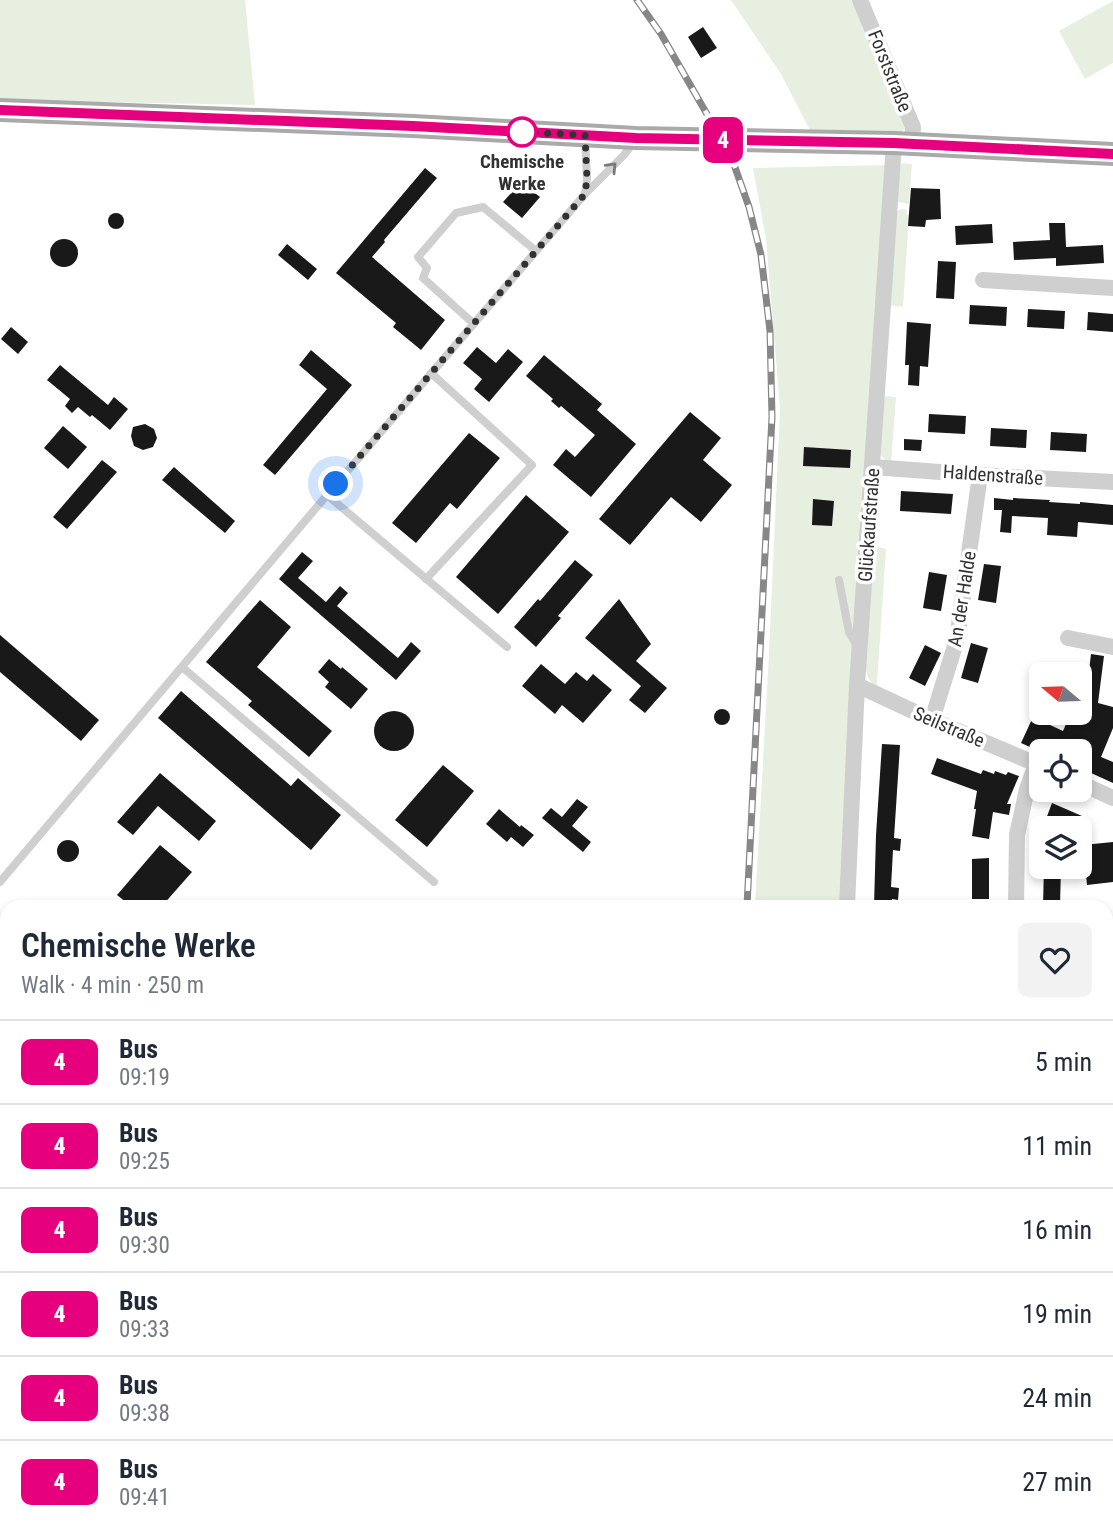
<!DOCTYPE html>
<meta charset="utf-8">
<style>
:root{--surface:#fff;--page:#f2f2f3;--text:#1f2937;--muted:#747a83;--line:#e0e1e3}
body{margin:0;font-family:"Roboto Condensed",sans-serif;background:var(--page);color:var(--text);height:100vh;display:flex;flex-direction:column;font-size:26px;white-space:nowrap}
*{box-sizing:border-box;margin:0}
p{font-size:23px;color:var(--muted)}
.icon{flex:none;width:38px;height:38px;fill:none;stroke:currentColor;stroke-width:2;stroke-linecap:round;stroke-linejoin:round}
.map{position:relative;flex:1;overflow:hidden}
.sheet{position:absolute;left:0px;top:900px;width:1113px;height:639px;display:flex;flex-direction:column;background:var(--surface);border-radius:21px 21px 0 0;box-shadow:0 4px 10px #0003}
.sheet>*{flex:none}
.badge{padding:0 14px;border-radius:10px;font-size:24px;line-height:46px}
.needle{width:46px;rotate:289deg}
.controls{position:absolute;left:1029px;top:662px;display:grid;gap:14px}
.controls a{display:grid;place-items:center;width:63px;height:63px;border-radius:10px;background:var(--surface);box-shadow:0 4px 10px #0003;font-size:35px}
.you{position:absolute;width:35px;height:35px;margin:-18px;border:5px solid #fff;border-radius:50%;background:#1a73e8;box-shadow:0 0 0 10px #1a73e833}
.map>.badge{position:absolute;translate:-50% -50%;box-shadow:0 0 0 4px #fff}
.round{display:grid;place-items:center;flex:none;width:74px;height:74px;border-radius:10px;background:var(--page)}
.head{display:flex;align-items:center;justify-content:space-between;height:119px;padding:0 21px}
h1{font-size:33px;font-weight:600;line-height:52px}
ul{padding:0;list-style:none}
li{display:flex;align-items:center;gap:21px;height:84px;padding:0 21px;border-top:2px solid var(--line)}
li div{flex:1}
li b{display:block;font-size:26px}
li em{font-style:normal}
li .badge{min-width:77px;font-weight:700;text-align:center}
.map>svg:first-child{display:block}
</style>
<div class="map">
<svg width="1113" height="1538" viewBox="0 0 1113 1538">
<rect width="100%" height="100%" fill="#fff"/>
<!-- green -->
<g fill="#e6efe0">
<path d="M 0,0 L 245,0 L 255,105 L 0,100 Z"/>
<path d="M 731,0 L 852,0 L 905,129 L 901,133 L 812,134 L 781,74 Z"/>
<path d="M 1113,1 L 1113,63 L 1085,79 L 1059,31 Z"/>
<path d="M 902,163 L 912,164 L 909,203 L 908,204 L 895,201 L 900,167 Z"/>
<path d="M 886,165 L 840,906 L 755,906 L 769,653 L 780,409 L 766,238 L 753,168 Z"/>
<path d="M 901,209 L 907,210 L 907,214 L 909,215 L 903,307 L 888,305 L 894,214 Z"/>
<path d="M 883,396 L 896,397 L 891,463 L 886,461 L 880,454 Z"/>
<path d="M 873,546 L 886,549 L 877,682 L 877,685 L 873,685 L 868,677 L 865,668 Z"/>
<path d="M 529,1531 L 638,1531 L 640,1538 L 523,1538 Z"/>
<path d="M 731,1531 L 801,1531 L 801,1538 L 732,1538 Z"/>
</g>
<!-- building -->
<g fill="#191919">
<path d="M 703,27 L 717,48 L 701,58 L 688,37 Z"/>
<path d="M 425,168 L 437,178 L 384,240 L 385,242 L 372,257 L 445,320 L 421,350 L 393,327 L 396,323 L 336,273 Z"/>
<path d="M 521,182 L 540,197 L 522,218 L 503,202 Z"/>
<path d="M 911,188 L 940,189 L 941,219 L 926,220 L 925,227 L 908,226 Z"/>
<circle cx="116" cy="221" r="8"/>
<path d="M 1049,223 L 1065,223 L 1066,247 L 1103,245 L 1104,263 L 1056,266 L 1056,258 L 1014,260 L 1013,242 L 1050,240 Z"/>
<path d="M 992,224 L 993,243 L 956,245 L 955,226 Z"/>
<circle cx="64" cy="253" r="14"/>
<path d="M 287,244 L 317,269 L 308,280 L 278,255 Z"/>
<path d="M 938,261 L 956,262 L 954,299 L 936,298 Z"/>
<path d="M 970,305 L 1007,307 L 1006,326 L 969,324 Z"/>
<path d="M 1028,309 L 1065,311 L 1064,329 L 1027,327 Z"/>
<path d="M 1088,312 L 1113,314 L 1113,332 L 1087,330 Z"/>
<path d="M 907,322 L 931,324 L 928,367 L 920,366 L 919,386 L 908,385 L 909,365 L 905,365 Z"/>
<path d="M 11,327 L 28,342 L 18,354 L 1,339 Z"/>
<path d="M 477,347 L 496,363 L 508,349 L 523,362 L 489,402 L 474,389 L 482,379 L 463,363 Z"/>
<path d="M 311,350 L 352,385 L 275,475 L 263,465 L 327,389 L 299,365 Z"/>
<path d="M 544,355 L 602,404 L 597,410 L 636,444 L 591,497 L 553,465 L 566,449 L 575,457 L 595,435 L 561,406 L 559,408 L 551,401 L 553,399 L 526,376 Z"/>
<path d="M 60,365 L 108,405 L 114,397 L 128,409 L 110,430 L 92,415 L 90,417 L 78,407 L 72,413 L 65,406 L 70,399 L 47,380 Z"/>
<path d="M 690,412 L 721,438 L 703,460 L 732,485 L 701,522 L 671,497 L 630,545 L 599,519 Z"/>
<path d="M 929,414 L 966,416 L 965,434 L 928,432 Z"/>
<path d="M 145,424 L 154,429 L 157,438 L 153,447 L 143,450 L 134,446 L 131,436 L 133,427 Z"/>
<path d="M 63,426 L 87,447 L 68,469 L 44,448 Z"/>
<path d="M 991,428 L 1027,430 L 1026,448 L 990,446 Z"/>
<path d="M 1051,432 L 1087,434 L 1086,452 L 1050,450 Z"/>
<path d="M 469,433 L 500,458 L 457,509 L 450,503 L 416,543 L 392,523 Z"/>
<path d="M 904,439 L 922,440 L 921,451 L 904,450 Z"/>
<path d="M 804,447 L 851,450 L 850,468 L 803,466 Z"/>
<path d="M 102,460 L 117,472 L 67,529 L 53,517 Z"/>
<path d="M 174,467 L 235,521 L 225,533 L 162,480 Z"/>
<path d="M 901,491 L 953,494 L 951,514 L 900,511 Z"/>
<path d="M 526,495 L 569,532 L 498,614 L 456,577 Z"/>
<path d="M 994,498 L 1013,500 L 1013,498 L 1050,500 L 1049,502 L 1080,504 L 1080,502 L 1113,505 L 1113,525 L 1078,522 L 1077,537 L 1047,535 L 1048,518 L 1012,516 L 1011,533 L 1000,532 L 1002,510 L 994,510 Z"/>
<path d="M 813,499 L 834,501 L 832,526 L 812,525 Z"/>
<path d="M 302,552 L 313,561 L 298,578 L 326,602 L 340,586 L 348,593 L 337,606 L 398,658 L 411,642 L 421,651 L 396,680 L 279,579 Z"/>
<path d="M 575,560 L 593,575 L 558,616 L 561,618 L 536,647 L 514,627 L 538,599 L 540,601 Z"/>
<path d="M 984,564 L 1001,566 L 996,603 L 978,600 Z"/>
<path d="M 929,572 L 947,575 L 941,611 L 923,608 Z"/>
<path d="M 619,599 L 651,644 L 636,661 L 667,688 L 645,713 L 629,700 L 641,686 L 585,638 Z"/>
<path d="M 260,600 L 291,627 L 257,667 L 332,731 L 309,757 L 248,705 L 252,701 L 206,662 Z"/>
<path d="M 0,635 L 99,720 L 81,741 L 0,672 Z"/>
<path d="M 971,643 L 988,648 L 978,683 L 961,678 Z"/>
<path d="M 925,645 L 941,653 L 925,686 L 909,678 Z"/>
<path d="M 1091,654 L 1104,656 L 1098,703 L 1113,707 L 1113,728 L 1101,757 L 1113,762 L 1113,783 L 1080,768 L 1080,751 L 1039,751 L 1021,743 L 1033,717 L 1063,731 L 1071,712 L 1084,713 Z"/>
<path d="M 329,659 L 341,669 L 342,667 L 368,689 L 351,709 L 325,687 L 329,682 L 318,672 Z"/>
<path d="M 541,664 L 565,684 L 576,672 L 587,681 L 593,674 L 612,690 L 583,723 L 562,705 L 555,714 L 522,686 Z"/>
<path d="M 181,691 L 291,786 L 298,778 L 341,815 L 311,850 L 158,718 Z"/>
<circle cx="722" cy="717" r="8"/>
<circle cx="394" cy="731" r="20"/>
<path d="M 882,744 L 900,745 L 894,838 L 901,839 L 900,851 L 893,850 L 891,887 L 899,888 L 898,900 L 892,899 L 891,906 L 874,906 L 876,835 Z"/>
<path d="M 937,758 L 981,774 L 983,770 L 994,774 L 995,771 L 1006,775 L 1008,772 L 1019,776 L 1007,804 L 1011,804 L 1009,815 L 993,812 L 989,839 L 972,836 L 976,809 L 974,809 L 977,791 L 931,774 Z"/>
<path d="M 443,765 L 474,791 L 427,847 L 395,820 Z"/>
<path d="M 160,773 L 216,821 L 199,841 L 158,806 L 133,835 L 117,822 Z"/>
<path d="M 577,799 L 588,807 L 572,826 L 591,842 L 583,852 L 542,818 L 551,808 L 562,817 Z"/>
<path d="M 1052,803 L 1082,816 L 1077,828 L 1065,828 L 1046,819 Z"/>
<path d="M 499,809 L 520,827 L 521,825 L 534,835 L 523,847 L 511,837 L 507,842 L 486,824 Z"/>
<circle cx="68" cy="851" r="11"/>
<path d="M 1113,842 L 1113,882 L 1087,885 L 1083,845 Z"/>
<path d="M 160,845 L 192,872 L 162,906 L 131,906 L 117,895 Z"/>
<path d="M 989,858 L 989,899 L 972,899 L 972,859 Z"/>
<path d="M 1044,866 L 1061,866 L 1060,906 L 1043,906 Z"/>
</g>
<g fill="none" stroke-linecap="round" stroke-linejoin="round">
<!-- service -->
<g stroke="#cfcfcf" stroke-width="8">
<path d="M 585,194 L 624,155 L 633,143"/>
<path d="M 474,324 L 423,278 L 427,268 L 418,257 L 456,213 L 483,207 L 536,251"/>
<path d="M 327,495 L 507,647"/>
<path d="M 426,579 L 532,465 L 431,373"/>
<path d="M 839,580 L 849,632 L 857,646"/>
<path d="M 182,667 L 434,882"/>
<path d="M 0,882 L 327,495 L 585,194 L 587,179 L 585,138"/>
<path d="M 0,1002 L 7,1006"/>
<path d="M 9,1531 L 18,1538"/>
<path d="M 79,1538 L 85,1531"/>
</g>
<!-- minor -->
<g stroke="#cfcfcf" stroke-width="16">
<path d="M 860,0 L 913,127 L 912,143"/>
<path d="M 983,280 L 1113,288"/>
<path d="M 873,467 L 980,475 L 1113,482"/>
<path d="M 1068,638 L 1113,647"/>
<path d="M 857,685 L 932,720 L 1041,766"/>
<path d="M 932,720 L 957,639 L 980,475"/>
<path d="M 1080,783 L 1113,798"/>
<path d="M 847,906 L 857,685 L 894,143"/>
<path d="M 1016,906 L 1017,835 L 1027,789 L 1036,764"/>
<path d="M 1106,1050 L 1113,1051"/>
<path d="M 1106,1216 L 1113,1217"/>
<path d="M 1106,1390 L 1113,1390"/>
<path d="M 0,1409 L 7,1414"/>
<path d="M 152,1531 L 160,1538"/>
<path d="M 826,1531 L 883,1538"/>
<path d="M 810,1538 L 810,1531"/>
</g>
<!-- primary -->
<path stroke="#aaa" stroke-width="24" d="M 0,110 L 413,126 L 636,138 L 894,143 L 1113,154"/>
<!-- rail casing -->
<g stroke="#878787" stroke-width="7">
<g id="rail">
<path d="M 637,0 L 661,34 L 731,156 L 749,207 L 761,255 L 770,331 L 772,417 L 747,906"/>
<path d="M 0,1189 L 7,1195"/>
<path d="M 418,1531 L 426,1538"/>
<path d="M 720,1531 L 721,1538"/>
</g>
</g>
<!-- rail -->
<use href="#rail" stroke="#fff" stroke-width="4.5" stroke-dasharray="13" stroke-linecap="butt"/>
</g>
<!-- one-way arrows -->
<defs><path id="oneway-chevron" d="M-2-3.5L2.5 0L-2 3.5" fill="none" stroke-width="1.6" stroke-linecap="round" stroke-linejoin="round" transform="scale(1.75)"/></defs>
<use stroke="#797979" href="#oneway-chevron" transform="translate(612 167) rotate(-46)"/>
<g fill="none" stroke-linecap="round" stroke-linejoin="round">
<!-- line casing -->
<g stroke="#fff" stroke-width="16">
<path id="line" d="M 0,110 L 413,126 L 636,138 L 894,143 L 1113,154"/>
</g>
<!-- line -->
<use href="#line" stroke="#e6007e" stroke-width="10"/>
<!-- walk -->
<path stroke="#323232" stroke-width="7" stroke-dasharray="0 12.6" d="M 336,484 L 585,194 L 587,179 L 585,135 L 522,132"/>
</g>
<!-- markers -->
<circle fill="#fff" stroke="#e6007e" stroke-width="3.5" cx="522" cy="132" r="14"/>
<g text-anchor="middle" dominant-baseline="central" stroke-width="7" stroke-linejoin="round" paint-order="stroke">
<!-- street labels -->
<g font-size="19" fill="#323232" stroke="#fff">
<text transform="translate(890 71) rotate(68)">Forststraße</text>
<text transform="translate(993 475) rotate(4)">Haldenstraße</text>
<text transform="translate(869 525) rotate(-86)">Glückaufstraße</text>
<text transform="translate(962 599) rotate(-81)">An der Halde</text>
<text transform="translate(949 727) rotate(23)">Seilstraße</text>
</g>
<!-- stop labels -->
<g font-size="19" font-weight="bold" fill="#323232" stroke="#fff">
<text x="522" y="161">Chemische<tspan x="522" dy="22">Werke</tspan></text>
</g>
</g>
</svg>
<div class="controls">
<a><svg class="needle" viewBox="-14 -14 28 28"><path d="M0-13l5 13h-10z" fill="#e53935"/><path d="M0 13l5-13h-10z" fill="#747a83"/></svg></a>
<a><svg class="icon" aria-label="locate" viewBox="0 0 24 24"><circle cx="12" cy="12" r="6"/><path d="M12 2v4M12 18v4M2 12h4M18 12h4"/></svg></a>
<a><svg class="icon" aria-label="layers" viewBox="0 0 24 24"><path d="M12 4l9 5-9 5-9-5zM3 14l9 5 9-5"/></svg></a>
</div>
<div class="you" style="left:336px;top:484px"></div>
<b class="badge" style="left:723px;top:140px;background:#e6007e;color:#fff">4</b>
<section class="sheet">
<div class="head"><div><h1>Chemische Werke</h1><p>Walk · 4 min · 250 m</p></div><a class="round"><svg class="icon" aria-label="heart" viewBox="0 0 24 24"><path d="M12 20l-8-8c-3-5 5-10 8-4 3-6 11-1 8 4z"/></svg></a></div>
<ul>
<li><span class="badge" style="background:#e6007e;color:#fff">4</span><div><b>Bus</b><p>09:19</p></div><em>5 min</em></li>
<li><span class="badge" style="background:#e6007e;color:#fff">4</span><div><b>Bus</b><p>09:25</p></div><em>11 min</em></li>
<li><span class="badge" style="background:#e6007e;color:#fff">4</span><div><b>Bus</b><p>09:30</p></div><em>16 min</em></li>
<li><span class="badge" style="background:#e6007e;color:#fff">4</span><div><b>Bus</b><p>09:33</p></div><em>19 min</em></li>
<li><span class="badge" style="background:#e6007e;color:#fff">4</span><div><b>Bus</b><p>09:38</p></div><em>24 min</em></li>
<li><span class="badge" style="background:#e6007e;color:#fff">4</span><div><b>Bus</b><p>09:41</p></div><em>27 min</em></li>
</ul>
</section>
</div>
